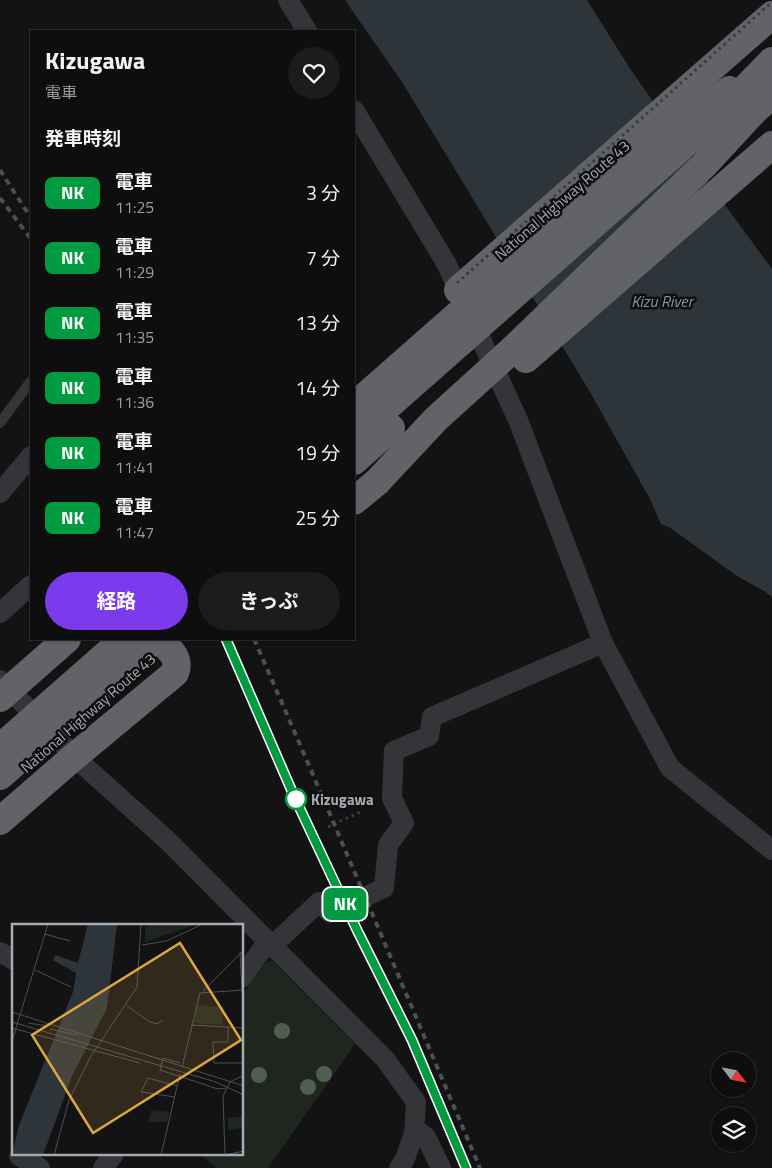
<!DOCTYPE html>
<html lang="ja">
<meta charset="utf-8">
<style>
:root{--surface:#0e0e0f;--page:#1c1c1d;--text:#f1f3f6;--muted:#9b9c9e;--line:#2e2e2f;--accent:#7c3aed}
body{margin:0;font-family:"Titillium Web","Noto Sans JP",sans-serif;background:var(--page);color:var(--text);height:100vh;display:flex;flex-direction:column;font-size:19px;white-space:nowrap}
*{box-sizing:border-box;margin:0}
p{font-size:16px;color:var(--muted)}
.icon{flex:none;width:28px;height:28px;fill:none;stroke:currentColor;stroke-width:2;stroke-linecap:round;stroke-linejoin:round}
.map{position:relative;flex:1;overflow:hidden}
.sheet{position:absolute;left:30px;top:30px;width:325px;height:610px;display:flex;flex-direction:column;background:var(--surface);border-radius:0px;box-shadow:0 1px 4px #0004,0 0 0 1px var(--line)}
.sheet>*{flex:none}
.badge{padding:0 10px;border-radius:8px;font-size:18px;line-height:32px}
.needle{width:32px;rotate:122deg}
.controls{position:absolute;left:711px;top:1052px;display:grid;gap:10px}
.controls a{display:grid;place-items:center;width:45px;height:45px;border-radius:50%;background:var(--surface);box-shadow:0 1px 4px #0004,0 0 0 1px var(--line);font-size:25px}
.map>.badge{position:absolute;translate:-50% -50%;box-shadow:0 0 0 2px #fff}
h2{padding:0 15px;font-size:19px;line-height:45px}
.round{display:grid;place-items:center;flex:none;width:52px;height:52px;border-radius:26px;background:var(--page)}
.headline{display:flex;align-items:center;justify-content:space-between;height:85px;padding:0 15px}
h1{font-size:24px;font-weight:700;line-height:38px}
.primary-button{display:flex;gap:10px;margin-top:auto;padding:10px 15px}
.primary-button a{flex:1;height:58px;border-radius:30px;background:var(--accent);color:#fff;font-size:20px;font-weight:700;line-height:58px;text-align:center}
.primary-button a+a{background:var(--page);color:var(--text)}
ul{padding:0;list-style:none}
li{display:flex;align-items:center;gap:15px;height:65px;padding:0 15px}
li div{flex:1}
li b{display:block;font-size:19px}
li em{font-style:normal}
li .badge{min-width:55px;font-weight:700;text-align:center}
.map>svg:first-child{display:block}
</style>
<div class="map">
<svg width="772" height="1168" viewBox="0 0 772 1168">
<rect width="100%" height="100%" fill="#131314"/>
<!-- green -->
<path fill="#1f2620" d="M 272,961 L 355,1044 L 268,1168 L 216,1168 L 200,1154 L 242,1154 L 243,994 L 266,962 Z"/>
<!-- water -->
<path fill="#2d353b" d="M 345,0 L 587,0 L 629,67 L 719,197 L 772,269 L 772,597 L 764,591 L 737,576 L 669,527 L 661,524 L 650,499 L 590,392 L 402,82 Z"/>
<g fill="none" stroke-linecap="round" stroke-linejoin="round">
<!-- path -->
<path stroke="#3a3c40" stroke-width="3" stroke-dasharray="2.5 4" stroke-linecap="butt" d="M 328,827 L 362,811"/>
<!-- lane -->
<path stroke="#343539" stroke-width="10" d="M 0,423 L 31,381"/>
<!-- street -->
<g stroke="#343539" stroke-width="20">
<path d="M 288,0 L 307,31"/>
<path d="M 354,110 L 446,263 L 518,420 L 603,643 L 670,768 L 772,850"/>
<path d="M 0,493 L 31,456"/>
<path d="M 0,613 L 31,585"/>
<path d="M 0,680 L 80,762 L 168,841 L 385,1059 L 416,1102 L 414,1133 L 405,1159 L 399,1168"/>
<path d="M 272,946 L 319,902 L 330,913 L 384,888 L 388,845 L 404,823 L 392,798 L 394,751 L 429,736 L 432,717 L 603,643"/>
<path d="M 0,952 L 14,960"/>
<path d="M 242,978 L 267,942"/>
<path d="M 415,1129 L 426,1137 L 441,1168"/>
<path d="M 19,1156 L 40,1168"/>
<path d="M 103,1168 L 114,1154"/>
</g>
<!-- highway -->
<g stroke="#616369" stroke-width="28">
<path d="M 458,290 L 772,15"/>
<path d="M 470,304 L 556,236 L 662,142 L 729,90"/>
<path d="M 513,349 L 704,165 L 754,111 L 772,95"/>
<path d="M 526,359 L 772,145"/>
<path d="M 354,501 L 377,482"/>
<path d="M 0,698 L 67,639"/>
<path d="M 0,821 L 75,756 L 175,673 C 181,658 169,649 159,639"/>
</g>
<!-- rail -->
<g stroke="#4d4f53" stroke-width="4" stroke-dasharray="6 5" stroke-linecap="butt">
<path d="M 0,170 L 31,218"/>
<path d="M 0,198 L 31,239"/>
<path d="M 226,639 L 294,796 L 362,942 L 412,1040 L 466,1168"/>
<path d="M 254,639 C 331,814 405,992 480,1168"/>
</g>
<!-- path-bridge -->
<path stroke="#3a3c40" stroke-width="3" stroke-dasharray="2.5 4" stroke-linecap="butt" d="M 457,283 L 772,2"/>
<!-- highway-bridge -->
<g stroke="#616369" stroke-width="28">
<path d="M 711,143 L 754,111"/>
<path d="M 354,406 L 470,304"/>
<path d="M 354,436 L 728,106 L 772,61"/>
<path d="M 354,461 L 391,428"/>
<path d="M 377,482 L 436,419 L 513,349"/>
<path d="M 0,748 L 124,639"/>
<path d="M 0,776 L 155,639"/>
</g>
</g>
<!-- trees -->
<g fill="#4e5e4f">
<circle cx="282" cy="1031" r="8"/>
<circle cx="324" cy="1074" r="8"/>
<circle cx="259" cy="1075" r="8"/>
<circle cx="308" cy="1087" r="8"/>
</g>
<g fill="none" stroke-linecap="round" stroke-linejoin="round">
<!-- line casing -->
<g stroke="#fff" stroke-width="11">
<path id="line" d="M 226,639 L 294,796 L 357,930 L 412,1040 L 466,1168"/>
</g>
<!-- line -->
<use href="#line" stroke="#009a41" stroke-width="8"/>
</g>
<!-- markers -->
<circle fill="#fff" stroke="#009a41" stroke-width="2.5" cx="296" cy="799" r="10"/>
<g text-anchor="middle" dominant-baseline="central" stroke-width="5" stroke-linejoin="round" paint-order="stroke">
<!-- street labels -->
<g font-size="15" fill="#a6aab3" stroke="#0e0e0f">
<text transform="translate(562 200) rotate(-41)">National Highway Route 43</text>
<text transform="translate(88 713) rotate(-41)">National Highway Route 43</text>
</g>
<!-- stop labels -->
<g font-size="15" font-weight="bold" fill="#a6aab3" stroke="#0e0e0f" text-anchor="start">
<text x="311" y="799">Kizugawa</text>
</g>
<!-- water labels -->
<g font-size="16" font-style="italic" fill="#8098ab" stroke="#0e0e0f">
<text x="662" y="301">Kizu River</text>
</g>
</g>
<!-- overview -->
<g transform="translate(12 924)">
<rect width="231" height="231" fill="#131314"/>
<path d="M 141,0 L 185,0 L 133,18 L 133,3 ZM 185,81 L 212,83 L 210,101 L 182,99 ZM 139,186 L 157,188 L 155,198 L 136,198 ZM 231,192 L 231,207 L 228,204 L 216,206 L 216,194 Z" fill="#1f2620"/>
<path d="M 76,0 L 105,0 L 95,84 L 60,152 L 31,231 L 0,231 L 7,201 L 61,68 L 64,49 L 41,36 L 43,31 L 66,39 Z" fill="#2d353b"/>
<path fill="none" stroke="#4e4f54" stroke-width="1" d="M 33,10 L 58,17M 130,21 L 154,17 L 191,0M 228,28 L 230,66M 23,46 L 59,63M 191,67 L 232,26M 115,82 L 138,98 L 145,100 L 151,96M 0,88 L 232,162M 0,98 L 204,158 L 232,171M 16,99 L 36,102M 179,101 L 232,104M 216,103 L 216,118 L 201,118 L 202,139 L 232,139M 0,104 L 128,139M 38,105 L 65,111M 0,117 L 36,0M 168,139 L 151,134 L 148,146 L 206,165 L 214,164M 170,143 L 188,69 L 232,66M 163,173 L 129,168 L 136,154 L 165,162M 42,231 L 57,176 L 79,132 L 125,63 L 129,0M 149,231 L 168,150M 213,231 L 232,227M 213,231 L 211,172 L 218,158 L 232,151"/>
<path fill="#dea641" fill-opacity="0.15" stroke="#dea641" stroke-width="2.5" d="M 168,19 L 229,116 L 81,209 L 20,111 Z"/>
<rect width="231" height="231" fill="none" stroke="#a6aab3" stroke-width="2.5"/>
</g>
</svg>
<div class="controls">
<a><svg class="needle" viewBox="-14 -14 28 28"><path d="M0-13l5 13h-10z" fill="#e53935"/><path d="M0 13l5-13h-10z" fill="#9b9c9e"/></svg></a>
<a><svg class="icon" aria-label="layers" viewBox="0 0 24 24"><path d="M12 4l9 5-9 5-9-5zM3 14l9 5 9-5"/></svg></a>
</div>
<b class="badge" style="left:345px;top:904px;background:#009a41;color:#fff">NK</b>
<section class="sheet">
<div class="headline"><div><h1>Kizugawa</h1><p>電車</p></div><a class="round"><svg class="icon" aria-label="heart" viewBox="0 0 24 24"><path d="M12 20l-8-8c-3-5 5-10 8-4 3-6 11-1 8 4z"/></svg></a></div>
<h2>発車時刻</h2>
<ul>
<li><span class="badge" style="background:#009a41;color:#fff">NK</span><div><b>電車</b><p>11:25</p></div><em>3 分</em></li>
<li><span class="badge" style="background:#009a41;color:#fff">NK</span><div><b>電車</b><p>11:29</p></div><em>7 分</em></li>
<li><span class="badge" style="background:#009a41;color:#fff">NK</span><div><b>電車</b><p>11:35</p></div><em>13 分</em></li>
<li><span class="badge" style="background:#009a41;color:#fff">NK</span><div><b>電車</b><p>11:36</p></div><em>14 分</em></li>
<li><span class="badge" style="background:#009a41;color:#fff">NK</span><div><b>電車</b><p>11:41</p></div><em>19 分</em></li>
<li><span class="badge" style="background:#009a41;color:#fff">NK</span><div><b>電車</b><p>11:47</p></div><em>25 分</em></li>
</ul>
<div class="primary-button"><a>経路</a><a>きっぷ</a></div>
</section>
</div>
